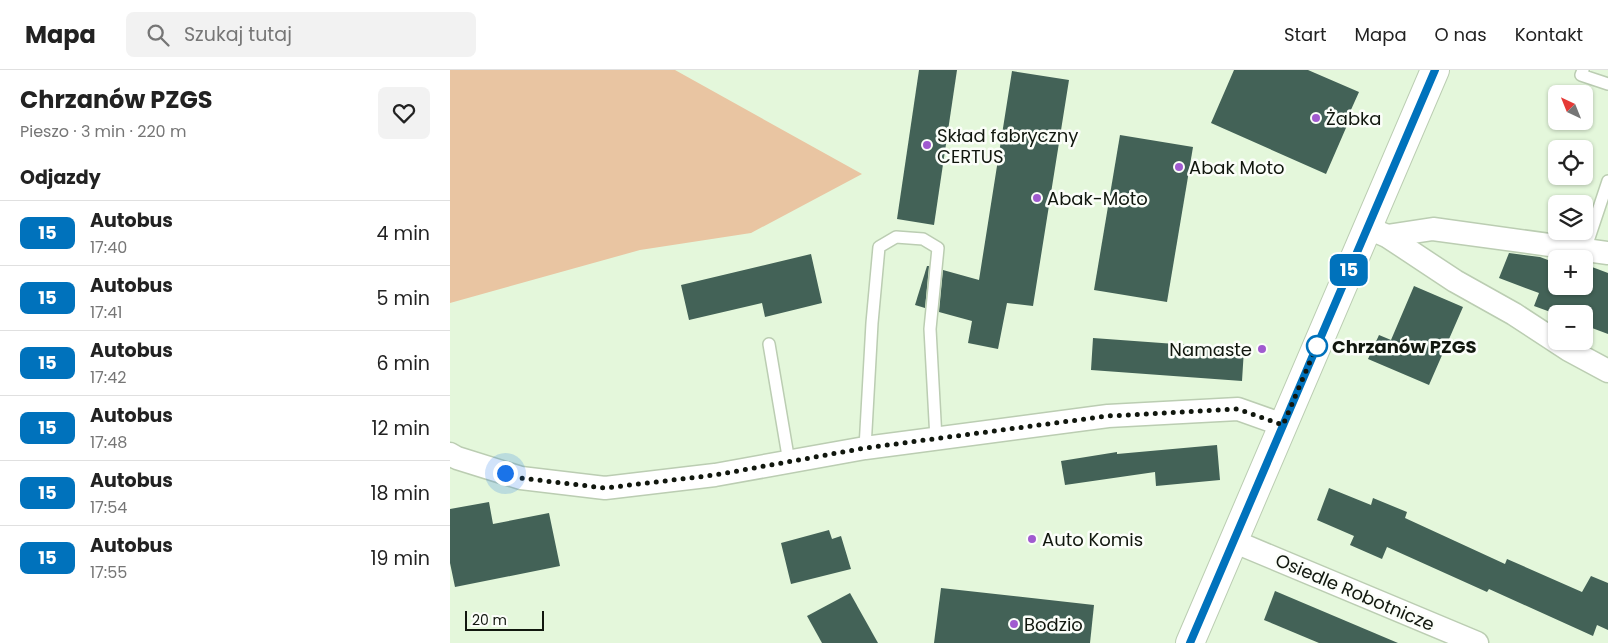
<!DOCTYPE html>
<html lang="pl">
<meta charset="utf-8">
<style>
:root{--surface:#fff;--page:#f2f2f2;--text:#222;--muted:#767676;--line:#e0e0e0}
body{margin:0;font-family:Poppins,sans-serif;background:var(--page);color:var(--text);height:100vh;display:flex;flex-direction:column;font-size:19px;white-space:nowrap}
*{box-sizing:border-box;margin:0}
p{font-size:16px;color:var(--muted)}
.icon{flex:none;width:28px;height:28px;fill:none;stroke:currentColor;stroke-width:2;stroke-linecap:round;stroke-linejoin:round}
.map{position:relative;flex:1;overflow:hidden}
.panel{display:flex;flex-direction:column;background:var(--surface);width:450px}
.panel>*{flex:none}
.badge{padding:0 10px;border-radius:8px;font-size:18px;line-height:32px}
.needle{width:32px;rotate:317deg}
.tools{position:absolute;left:1098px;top:15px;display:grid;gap:10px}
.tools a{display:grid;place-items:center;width:45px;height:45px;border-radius:8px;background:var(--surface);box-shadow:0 1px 4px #0004;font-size:25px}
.scale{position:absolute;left:15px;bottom:12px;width:79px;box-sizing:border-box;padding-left:5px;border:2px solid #11170e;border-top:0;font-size:14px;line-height:18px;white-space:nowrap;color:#11170e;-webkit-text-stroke:4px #fbfef9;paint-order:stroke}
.you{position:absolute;width:25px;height:25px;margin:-12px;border:4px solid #fff;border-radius:50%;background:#1a73e8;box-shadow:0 0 0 8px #1a73e833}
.map>.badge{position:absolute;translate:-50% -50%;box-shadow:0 0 0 2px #fff}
h2{padding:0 20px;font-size:19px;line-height:45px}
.round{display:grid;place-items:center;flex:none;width:52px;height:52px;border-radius:8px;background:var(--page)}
.head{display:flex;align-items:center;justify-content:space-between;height:85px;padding:0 20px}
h1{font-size:24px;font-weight:700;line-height:38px}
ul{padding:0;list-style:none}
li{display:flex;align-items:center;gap:15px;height:65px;padding:0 20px;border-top:1px solid var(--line)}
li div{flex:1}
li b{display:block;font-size:19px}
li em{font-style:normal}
li .badge{min-width:55px;font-weight:700;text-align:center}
header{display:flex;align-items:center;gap:30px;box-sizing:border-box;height:70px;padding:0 25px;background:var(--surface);border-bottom:1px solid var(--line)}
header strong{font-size:24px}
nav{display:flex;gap:28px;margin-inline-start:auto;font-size:18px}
.search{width:350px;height:45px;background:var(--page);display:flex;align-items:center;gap:12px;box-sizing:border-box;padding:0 18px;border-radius:8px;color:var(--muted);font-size:19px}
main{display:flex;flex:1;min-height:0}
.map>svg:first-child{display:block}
</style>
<header>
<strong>Mapa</strong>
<div class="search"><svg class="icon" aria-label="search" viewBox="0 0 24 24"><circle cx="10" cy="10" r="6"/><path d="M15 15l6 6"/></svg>Szukaj tutaj</div>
<nav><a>Start</a><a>Mapa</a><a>O nas</a><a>Kontakt</a></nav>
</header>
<main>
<section class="panel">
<div class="head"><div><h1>Chrzanów PZGS</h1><p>Pieszo · 3 min · 220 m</p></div><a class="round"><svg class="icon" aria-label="heart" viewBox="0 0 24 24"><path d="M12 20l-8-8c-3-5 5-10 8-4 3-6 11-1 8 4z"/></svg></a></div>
<h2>Odjazdy</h2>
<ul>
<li><span class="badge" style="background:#0072bc;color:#fff">15</span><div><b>Autobus</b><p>17:40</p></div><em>4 min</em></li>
<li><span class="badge" style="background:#0072bc;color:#fff">15</span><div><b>Autobus</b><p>17:41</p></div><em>5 min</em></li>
<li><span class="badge" style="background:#0072bc;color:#fff">15</span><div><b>Autobus</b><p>17:42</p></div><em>6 min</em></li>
<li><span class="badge" style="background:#0072bc;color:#fff">15</span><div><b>Autobus</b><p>17:48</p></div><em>12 min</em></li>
<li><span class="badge" style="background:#0072bc;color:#fff">15</span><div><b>Autobus</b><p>17:54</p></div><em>18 min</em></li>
<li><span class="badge" style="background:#0072bc;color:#fff">15</span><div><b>Autobus</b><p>17:55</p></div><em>19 min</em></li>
</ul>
</section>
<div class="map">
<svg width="1158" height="573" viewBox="0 0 1158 573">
<rect width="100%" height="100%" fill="#e4f7db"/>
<!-- green -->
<path fill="#e9c5a2" d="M 0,0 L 225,0 L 412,104 L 301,163 L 190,180 L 0,233 Z"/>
<!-- building -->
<g fill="#436257">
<path d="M 469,0 L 507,0 L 484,155 L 447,149 Z"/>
<path d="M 784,0 L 858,0 L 909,22 L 900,42 L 902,44 L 876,104 L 761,53 Z"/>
<path d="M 562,1 L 619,10 L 583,236 L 557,233 L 548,279 L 518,273 L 522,251 L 489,242 L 493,200 L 529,210 Z"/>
<path d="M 670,65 L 743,77 L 717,232 L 644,220 Z"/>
<path d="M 1059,183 L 1090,187 L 1106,193 L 1106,216 L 1134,216 L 1134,194 L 1158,203 L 1158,264 L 1134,255 L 1134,244 L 1106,244 L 1084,236 L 1089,223 L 1049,208 Z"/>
<path d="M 361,184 L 372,233 L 315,247 L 312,233 L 239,250 L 231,215 Z"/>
<path d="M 477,196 L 479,196 L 475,238 L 465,235 Z"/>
<path d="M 964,216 L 1013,237 L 979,315 L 918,289 L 929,265 L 941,270 Z"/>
<path d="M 643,268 L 794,279 L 792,311 L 641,300 Z"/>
<path d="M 767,375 L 770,410 L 706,416 L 705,402 L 615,415 L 611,391 L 667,382 L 667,384 Z"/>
<path d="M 879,418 L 921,435 L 923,428 L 957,442 L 955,448 L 1055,494 L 1057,489 L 1132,522 L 1141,506 L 1158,513 L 1158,560 L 1147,555 L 1143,566 L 1039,519 L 1037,522 L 937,477 L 932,489 L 900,475 L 904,466 L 867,450 Z"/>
<path d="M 39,432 L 43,454 L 99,443 L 110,496 L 5,517 L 0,493 L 0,439 Z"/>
<path d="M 379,460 L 382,469 L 391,466 L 401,499 L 341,514 L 331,473 Z"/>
<path d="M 491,518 L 644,535 L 640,573 L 484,573 Z"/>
<path d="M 825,521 L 948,573 L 869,573 L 814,550 Z"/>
<path d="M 400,523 L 428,573 L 372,573 L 357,546 Z"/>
</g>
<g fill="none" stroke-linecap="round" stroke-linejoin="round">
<!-- service casing -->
<g stroke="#bbcdb2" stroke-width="14">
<g id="service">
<path d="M 1133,0 L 1131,5 L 1158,14"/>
<path d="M 1135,180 L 1158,111"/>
<path d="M 319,274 L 339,392"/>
<path d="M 415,378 L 422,253 L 429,177 L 446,167 L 473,169 L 488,178 L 480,259 L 486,369"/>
</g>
</g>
<!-- minor casing -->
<g stroke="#bbcdb2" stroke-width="25">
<g id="minor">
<path d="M 918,158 L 937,166 L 1005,211 L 1064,244 L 1119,280 L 1158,301"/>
<path d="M 937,166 L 983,159 L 1158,183"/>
<path d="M 0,384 L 7,388 L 71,408 L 155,418 L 265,405 L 415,378 L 658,346 L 788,339 L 833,355"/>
<path d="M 783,471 L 1027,573"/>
</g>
</g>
<!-- tertiary casing -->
<g stroke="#bbcdb2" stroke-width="30">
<path id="tertiary" d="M 740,573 L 985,0"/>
</g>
<!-- service -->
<use href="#service" stroke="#fff" stroke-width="11"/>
<!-- minor -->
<use href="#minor" stroke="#fff" stroke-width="22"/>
<!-- tertiary -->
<use href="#tertiary" stroke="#fff" stroke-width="28"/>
</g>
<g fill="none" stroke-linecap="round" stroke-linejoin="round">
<!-- line casing -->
<g stroke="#fff" stroke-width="11">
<path id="line" d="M 740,573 L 985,0"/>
</g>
<!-- line -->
<use href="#line" stroke="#0072bc" stroke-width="8"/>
<!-- walk -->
<path stroke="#11170e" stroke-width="5" stroke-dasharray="0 9" d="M 55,403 L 70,408 L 155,418 L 265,405 L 415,378 L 658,346 L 788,339 L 833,355 L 868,273 L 867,276"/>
</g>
<!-- markers -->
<g fill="#a05acf" stroke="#fbfef9" stroke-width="2">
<circle cx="866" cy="48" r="5"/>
<circle cx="477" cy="75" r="5"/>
<circle cx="729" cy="97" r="5"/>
<circle cx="587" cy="128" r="5"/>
<circle cx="812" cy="279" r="5"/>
<circle cx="582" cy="469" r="5"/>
<circle cx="564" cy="554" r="5"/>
</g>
<circle fill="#fff" stroke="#0072bc" stroke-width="2.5" cx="867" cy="276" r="10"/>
<g text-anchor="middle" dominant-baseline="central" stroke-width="5" stroke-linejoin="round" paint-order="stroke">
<!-- poi labels -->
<g font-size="18" fill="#11170e" stroke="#fbfef9" text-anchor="start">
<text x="876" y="48">Żabka</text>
<text x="487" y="65">Skład fabryczny<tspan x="487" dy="21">CERTUS</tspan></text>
<text x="739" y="97">Abak Moto</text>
<text x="597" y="128">Abak-Moto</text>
<text x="802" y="279" text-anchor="end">Namaste</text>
<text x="592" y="469">Auto Komis</text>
<text x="574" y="554">Bodzio</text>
</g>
<!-- stop labels -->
<g font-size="18" font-weight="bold" fill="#11170e" stroke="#fbfef9" text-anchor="start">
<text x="882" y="276">Chrzanów PZGS</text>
</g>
<!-- street labels -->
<g font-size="18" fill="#11170e" stroke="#fbfef9">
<text transform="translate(905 522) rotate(23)">Osiedle Robotnicze</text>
</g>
</g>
</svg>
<div class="tools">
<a><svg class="needle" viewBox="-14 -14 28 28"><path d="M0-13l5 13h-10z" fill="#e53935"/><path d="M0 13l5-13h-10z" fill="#767676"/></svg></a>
<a><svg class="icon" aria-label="locate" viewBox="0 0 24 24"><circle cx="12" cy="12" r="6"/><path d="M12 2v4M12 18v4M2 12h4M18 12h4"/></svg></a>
<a><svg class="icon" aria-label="layers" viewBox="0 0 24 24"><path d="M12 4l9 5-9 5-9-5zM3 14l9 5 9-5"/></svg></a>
<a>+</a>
<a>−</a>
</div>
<div class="scale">20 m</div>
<div class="you" style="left:55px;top:403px"></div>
<b class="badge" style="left:899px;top:200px;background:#0072bc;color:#fff">15</b>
</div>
</main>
